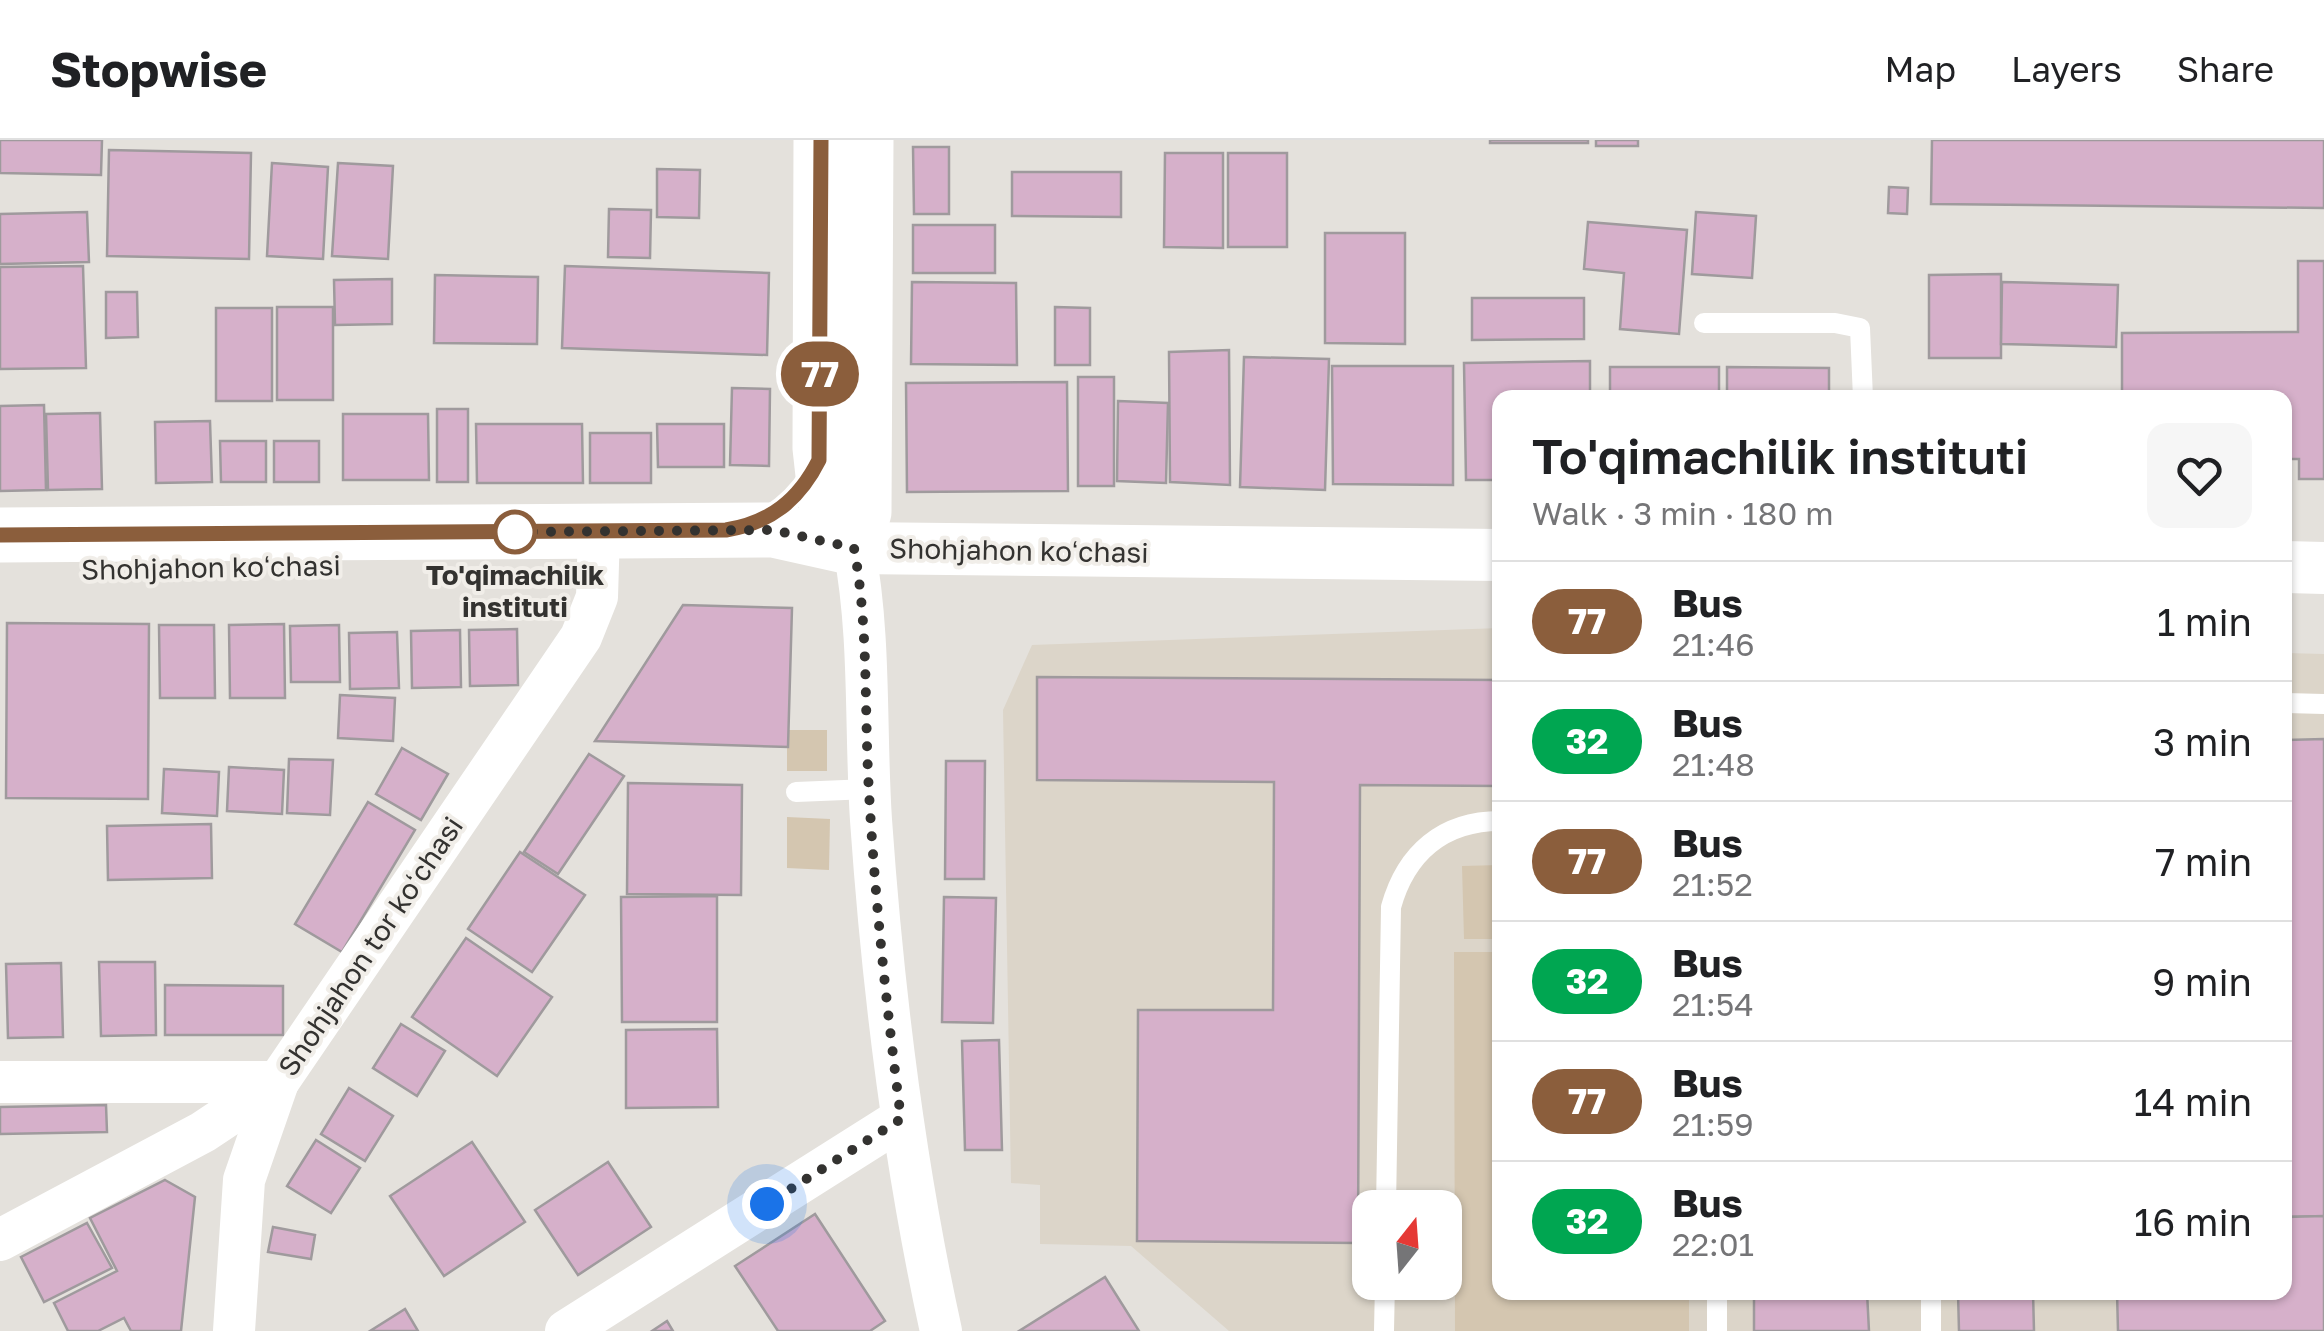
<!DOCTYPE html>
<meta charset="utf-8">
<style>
:root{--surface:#fff;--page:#f6f6f6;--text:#202124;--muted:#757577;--line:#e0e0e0}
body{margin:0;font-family:"Golos Text",sans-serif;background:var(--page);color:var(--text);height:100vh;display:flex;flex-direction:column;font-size:38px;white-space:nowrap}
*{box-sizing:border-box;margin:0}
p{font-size:32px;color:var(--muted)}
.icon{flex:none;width:55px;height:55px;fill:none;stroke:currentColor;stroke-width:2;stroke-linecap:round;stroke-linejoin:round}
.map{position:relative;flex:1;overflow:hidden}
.panel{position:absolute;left:1492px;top:250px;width:800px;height:910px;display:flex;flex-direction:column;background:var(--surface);border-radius:20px;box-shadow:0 2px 8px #0004}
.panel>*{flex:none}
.badge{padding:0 20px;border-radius:32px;font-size:35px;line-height:65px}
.needle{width:65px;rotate:17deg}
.buttons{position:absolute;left:1352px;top:1050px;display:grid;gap:20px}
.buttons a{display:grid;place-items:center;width:110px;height:110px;border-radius:20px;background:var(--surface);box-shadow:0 2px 8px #0004;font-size:50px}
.you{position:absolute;width:50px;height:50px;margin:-25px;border:8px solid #fff;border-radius:50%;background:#1a73e8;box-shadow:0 0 0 15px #1a73e833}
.map>.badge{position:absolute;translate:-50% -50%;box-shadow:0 0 0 5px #fff}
.round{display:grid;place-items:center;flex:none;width:105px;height:105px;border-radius:20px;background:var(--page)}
.summary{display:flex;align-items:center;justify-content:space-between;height:170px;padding:0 40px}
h1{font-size:48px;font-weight:600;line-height:75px}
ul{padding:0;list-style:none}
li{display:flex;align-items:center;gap:30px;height:120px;padding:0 40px;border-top:2px solid var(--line)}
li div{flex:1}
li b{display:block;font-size:38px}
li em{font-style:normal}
li .badge{min-width:110px;font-weight:700;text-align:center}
header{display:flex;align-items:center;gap:60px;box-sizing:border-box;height:140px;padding:0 50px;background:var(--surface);border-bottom:2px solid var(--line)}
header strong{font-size:48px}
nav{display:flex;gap:55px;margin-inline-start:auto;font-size:35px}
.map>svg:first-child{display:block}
</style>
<header>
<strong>Stopwise</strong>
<nav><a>Map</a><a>Layers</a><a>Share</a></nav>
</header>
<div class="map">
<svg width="2324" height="1191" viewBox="0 0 2324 1191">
<rect width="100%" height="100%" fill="#e4e1dc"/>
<!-- built -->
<path fill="#dcd5c9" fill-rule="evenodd" d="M 1500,488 L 1500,1152 L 2285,1152 L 2285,513 L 2324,514 L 2324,1191 L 1229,1191 L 1131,1106 L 1040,1104 L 1040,1045 L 1011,1043 L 1003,570 L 1032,505 ZM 1370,1068 L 1445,1068 L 1445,1142 L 1370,1142 Z"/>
<!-- green -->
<g fill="#d4c6b0">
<rect x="787" y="590" width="40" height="41"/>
<path d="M 787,677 L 830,679 L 829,730 L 787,728 Z"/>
<path d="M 1500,725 L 1500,799 L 1464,799 L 1462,726 Z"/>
<path d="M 1454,812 L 1500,812 L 1500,1152 L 1689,1153 L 1689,1191 L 1455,1191 Z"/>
</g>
<!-- building -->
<g fill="#d6b0ca" stroke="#9f9a9d" stroke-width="2.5">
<path d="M 0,0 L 102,0 L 101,35 L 0,33 Z"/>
<rect x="1490" y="0" width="98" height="3"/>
<rect x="1596" y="0" width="42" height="6"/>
<path d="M 1932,0 L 2324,0 L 2324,68 L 1931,64 Z"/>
<path d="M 913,7 L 949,7 L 949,74 L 914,74 Z"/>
<path d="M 109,10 L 251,13 L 249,119 L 107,116 Z"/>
<path d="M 1165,13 L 1223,13 L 1223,108 L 1164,107 Z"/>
<rect x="1228" y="13" width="59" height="94"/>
<path d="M 272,23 L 328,27 L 323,119 L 267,116 Z"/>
<path d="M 338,23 L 393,26 L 388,119 L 332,116 Z"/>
<path d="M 657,29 L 700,30 L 699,78 L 657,77 Z"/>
<path d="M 1012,32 L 1121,32 L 1121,77 L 1012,76 Z"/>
<path d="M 1889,47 L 1908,48 L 1907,74 L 1888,73 Z"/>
<path d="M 609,69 L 651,70 L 650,118 L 608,117 Z"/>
<path d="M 87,72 L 89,122 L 0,124 L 0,74 Z"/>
<path d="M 1696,72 L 1756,76 L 1752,138 L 1692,134 Z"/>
<path d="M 1588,82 L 1687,90 L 1679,194 L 1620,189 L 1624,133 L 1584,129 Z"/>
<rect x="913" y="85" width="82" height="48"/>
<path d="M 1325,93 L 1405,93 L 1405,204 L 1325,203 Z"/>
<path d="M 2298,121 L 2324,121 L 2324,339 L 2299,339 L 2299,319 L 2285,319 L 2285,258 L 2122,258 L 2122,193 L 2298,192 Z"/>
<path d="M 83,126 L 86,228 L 0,229 L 0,127 Z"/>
<path d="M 565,126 L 769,133 L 767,215 L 562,208 Z"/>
<path d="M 2001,134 L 2001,218 L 1929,218 L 1929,135 Z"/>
<path d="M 435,135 L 538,137 L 537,204 L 434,203 Z"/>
<path d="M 392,139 L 392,184 L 335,185 L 334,140 Z"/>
<path d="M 912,142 L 1016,143 L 1017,225 L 911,224 Z"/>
<path d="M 2002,142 L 2118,145 L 2116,207 L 2001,204 Z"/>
<path d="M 106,152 L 137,152 L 138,197 L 106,198 Z"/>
<path d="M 1472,158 L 1584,158 L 1584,199 L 1472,200 Z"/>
<rect x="277" y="167" width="56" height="93"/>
<path d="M 1055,167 L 1090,168 L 1090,225 L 1055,225 Z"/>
<rect x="216" y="168" width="56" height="93"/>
<path d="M 1229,210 L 1230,345 L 1170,342 L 1169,212 Z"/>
<path d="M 1244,217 L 1329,219 L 1325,350 L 1240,347 Z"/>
<path d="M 1590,221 L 1590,258 L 1500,258 L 1500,340 L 1466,340 L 1464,223 Z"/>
<path d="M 1332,226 L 1453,226 L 1453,345 L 1333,344 Z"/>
<rect x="1610" y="227" width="109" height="31"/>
<path d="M 1727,227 L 1829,228 L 1829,258 L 1727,258 Z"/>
<rect x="1078" y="237" width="36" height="109"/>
<path d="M 1067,242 L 1068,351 L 907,352 L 906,243 Z"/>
<path d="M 732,248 L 770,249 L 769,326 L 730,325 Z"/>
<path d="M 1118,261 L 1168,263 L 1166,343 L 1117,341 Z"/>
<path d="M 44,265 L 46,350 L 0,351 L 0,266 Z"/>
<rect x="437" y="269" width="31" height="73"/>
<path d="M 100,273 L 102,349 L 48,350 L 46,274 Z"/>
<path d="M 343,274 L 428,274 L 429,340 L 343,340 Z"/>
<path d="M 210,281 L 212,342 L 156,343 L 155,282 Z"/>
<path d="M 476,284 L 582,284 L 583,343 L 477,343 Z"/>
<path d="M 657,284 L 724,284 L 724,327 L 658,327 Z"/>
<rect x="590" y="293" width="61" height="50"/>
<path d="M 220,301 L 266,301 L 266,342 L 221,342 Z"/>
<rect x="274" y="301" width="45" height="41"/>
<path d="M 683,465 L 792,468 L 788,607 L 595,601 Z"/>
<path d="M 7,483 L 149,484 L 148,659 L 6,658 Z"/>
<path d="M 284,484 L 285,558 L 230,558 L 229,485 Z"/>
<path d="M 159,485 L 214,485 L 215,558 L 160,558 Z"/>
<path d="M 339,485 L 340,542 L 291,542 L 290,486 Z"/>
<path d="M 517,489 L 518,545 L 470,546 L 469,490 Z"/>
<path d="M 460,490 L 461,547 L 412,548 L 411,491 Z"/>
<path d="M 397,492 L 399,548 L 350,549 L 349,493 Z"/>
<path d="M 1037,537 L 1500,540 L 1500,646 L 1360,645 L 1358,1103 L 1137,1101 L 1138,870 L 1273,870 L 1274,642 L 1037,640 Z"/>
<path d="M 340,555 L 395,558 L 393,601 L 338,598 Z"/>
<path d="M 2324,599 L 2324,1076 L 2285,1077 L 2285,600 Z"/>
<path d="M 402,608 L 448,634 L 421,680 L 376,654 Z"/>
<path d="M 589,614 L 624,636 L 558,734 L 524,712 Z"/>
<path d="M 289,619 L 333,620 L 330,675 L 287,673 Z"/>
<path d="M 946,621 L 985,621 L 984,739 L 945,739 Z"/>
<path d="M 229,627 L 284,630 L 282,674 L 227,671 Z"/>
<path d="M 164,629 L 219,632 L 217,676 L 162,673 Z"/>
<path d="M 628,643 L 742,645 L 741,755 L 627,754 Z"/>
<path d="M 368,662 L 415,690 L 342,812 L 295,784 Z"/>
<path d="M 211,684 L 212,738 L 108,740 L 107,686 Z"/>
<path d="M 520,712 L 585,755 L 532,832 L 468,789 Z"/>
<path d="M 717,756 L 717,882 L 622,882 L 621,757 Z"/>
<path d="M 944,757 L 996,758 L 993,883 L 942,882 Z"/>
<path d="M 466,798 L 552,857 L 497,936 L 412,877 Z"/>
<path d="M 99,822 L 155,822 L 156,895 L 101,896 Z"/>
<path d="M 61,823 L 63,897 L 8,898 L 6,824 Z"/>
<path d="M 165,845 L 283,846 L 283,895 L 165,895 Z"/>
<path d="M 401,884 L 445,911 L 417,956 L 373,928 Z"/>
<path d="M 717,889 L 718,967 L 626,968 L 626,890 Z"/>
<path d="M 999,900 L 1002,1010 L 965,1010 L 962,901 Z"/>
<path d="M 349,948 L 393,976 L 365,1021 L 321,994 Z"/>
<path d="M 106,965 L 107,992 L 0,994 L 0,967 Z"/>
<path d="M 316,1000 L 360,1028 L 331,1073 L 287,1046 Z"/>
<path d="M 472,1002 L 525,1082 L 444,1136 L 390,1056 Z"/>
<path d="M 608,1022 L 651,1087 L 578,1135 L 535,1070 Z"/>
<path d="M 165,1040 L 195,1057 L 181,1191 L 131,1191 L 124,1178 L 98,1191 L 68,1191 L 54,1163 L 117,1131 L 90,1078 Z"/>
<path d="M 815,1074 L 885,1181 L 870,1191 L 778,1191 L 735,1126 Z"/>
<path d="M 2324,1076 L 2324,1191 L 2118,1191 L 2117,1152 L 2285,1152 L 2285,1077 Z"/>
<path d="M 87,1083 L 112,1128 L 44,1162 L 21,1117 Z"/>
<path d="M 273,1087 L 315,1095 L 311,1119 L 268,1112 Z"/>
<path d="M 1105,1137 L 1139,1191 L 1019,1191 Z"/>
<path d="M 1754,1152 L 1867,1152 L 1869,1191 L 1754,1191 Z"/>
<path d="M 1958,1152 L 2033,1152 L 2034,1191 L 1959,1191 Z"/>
<path d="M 405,1169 L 418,1191 L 370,1191 Z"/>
<path d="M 667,1181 L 673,1191 L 652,1191 Z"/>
</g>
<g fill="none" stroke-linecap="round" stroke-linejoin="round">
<!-- service -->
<g stroke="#fff" stroke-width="20">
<path d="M 1704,183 L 1835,183 L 1860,188 L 1863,258"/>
<path d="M 2285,563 L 2324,564"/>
<path d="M 796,652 L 869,649"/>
<path d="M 1386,1068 L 1391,767 C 1406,713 1443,681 1500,681"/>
<path d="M 1717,1152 L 1717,1191"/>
<path d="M 1931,1152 L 1931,1191"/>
<path d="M 1384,1191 L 1385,1142"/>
</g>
<!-- minor -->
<g stroke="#fff" stroke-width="42">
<path d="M 854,408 C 871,498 865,589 871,680 C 883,852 904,1023 941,1191"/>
<path d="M 0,942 L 278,942"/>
<path d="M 0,1100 L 203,992 L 278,942 L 581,497 L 597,457 L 599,391"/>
<path d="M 234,1191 L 244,1040 L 278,942"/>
<path d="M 566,1191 L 901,979"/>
</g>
<!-- tertiary -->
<g stroke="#fff" stroke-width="52">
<path d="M 854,408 L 1500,415"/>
<path d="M 2285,427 L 2324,428"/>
</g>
<!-- secondary -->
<g stroke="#fff" stroke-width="55">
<path d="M 821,0 L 820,308 L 827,371 L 854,408"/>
<path d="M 0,395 L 773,390 L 854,408"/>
<path d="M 854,408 L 864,372 L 866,0"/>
</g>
</g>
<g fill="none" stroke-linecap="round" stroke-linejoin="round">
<!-- line casing -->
<g stroke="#fff" stroke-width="22">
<path id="line" d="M 0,395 L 726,390 C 770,383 799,360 819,320 L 821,0"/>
</g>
<!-- line -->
<use href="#line" stroke="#8b5e3c" stroke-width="15"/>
<!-- walk -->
<path stroke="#333230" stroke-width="10" stroke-dasharray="0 18" d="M 515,392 L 773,390 L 854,408 C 869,489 864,570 869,652 C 875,761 887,870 901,979 L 767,1064"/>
</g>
<!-- markers -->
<circle fill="#fff" stroke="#8b5e3c" stroke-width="5" cx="515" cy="392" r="20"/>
<g text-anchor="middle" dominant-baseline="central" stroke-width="8" stroke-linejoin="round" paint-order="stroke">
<!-- street labels -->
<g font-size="28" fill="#333230" stroke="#f1eee9">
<text transform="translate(1019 410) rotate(1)">Shohjahon koʻchasi</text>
<text transform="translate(211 427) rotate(-1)">Shohjahon koʻchasi</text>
<text transform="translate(370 806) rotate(-56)">Shohjahon tor koʻchasi</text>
</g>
<!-- stop labels -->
<g font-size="28" font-weight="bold" fill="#333230" stroke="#f1eee9">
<text x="515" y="434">To'qimachilik<tspan x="515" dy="32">instituti</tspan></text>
</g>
</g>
</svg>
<div class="buttons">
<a><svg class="needle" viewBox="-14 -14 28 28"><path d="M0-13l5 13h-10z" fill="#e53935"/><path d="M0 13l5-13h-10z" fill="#757577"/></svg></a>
</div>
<div class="you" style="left:767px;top:1064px"></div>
<b class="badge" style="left:820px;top:234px;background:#8b5e3c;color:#fff">77</b>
<section class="panel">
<div class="summary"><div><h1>To'qimachilik instituti</h1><p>Walk · 3 min · 180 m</p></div><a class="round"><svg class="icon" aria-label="heart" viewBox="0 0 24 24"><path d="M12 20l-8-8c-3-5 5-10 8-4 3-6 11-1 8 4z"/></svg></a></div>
<ul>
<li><span class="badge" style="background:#8b5e3c;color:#fff">77</span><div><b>Bus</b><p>21:46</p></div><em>1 min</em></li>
<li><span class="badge" style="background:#00a651;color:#fff">32</span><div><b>Bus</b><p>21:48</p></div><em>3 min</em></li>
<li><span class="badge" style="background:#8b5e3c;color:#fff">77</span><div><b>Bus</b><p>21:52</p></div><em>7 min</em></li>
<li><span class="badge" style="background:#00a651;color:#fff">32</span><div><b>Bus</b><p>21:54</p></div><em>9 min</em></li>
<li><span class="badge" style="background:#8b5e3c;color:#fff">77</span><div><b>Bus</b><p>21:59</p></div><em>14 min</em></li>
<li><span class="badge" style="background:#00a651;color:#fff">32</span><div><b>Bus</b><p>22:01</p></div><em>16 min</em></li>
</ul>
</section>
</div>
